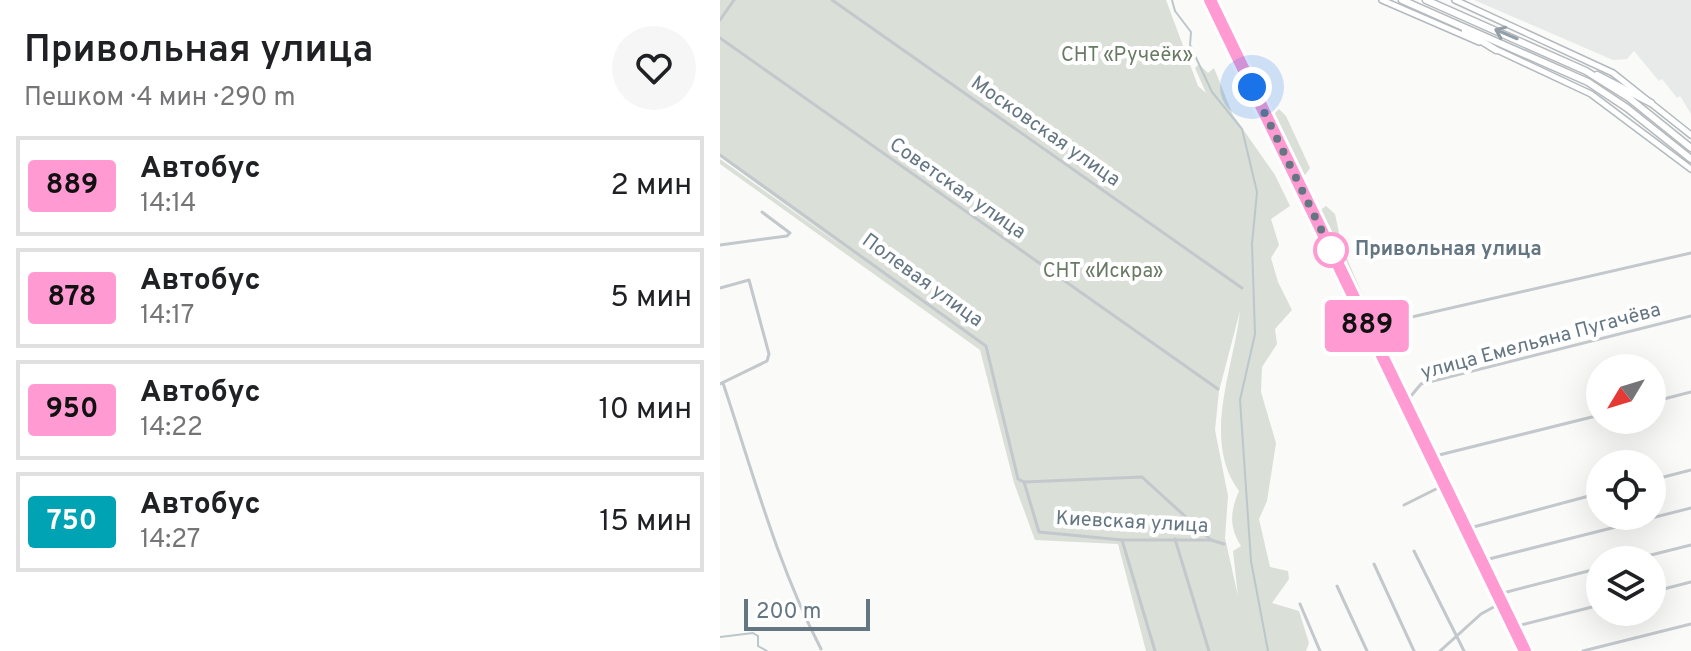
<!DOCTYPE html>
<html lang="ru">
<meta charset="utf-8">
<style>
:root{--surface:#fff;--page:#f6f6f6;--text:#202124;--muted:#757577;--line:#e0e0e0}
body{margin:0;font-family:Overpass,sans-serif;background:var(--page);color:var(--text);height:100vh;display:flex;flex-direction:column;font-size:30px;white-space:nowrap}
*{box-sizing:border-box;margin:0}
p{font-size:26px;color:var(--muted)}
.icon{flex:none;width:44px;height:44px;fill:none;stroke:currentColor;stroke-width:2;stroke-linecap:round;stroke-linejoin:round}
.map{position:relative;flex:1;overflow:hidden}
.drawer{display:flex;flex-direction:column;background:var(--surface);width:720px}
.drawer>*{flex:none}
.badge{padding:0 16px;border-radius:6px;font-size:28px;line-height:52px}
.needle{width:52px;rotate:232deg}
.tools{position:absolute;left:866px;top:354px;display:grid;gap:16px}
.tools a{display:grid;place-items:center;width:80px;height:80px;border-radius:50%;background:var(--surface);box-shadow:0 8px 32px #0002;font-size:40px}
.scale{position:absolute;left:24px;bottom:20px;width:126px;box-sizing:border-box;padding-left:8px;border:4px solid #657683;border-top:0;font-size:22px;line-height:28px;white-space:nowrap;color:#657683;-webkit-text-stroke:6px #fff;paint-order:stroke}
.you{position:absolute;width:40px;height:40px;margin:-20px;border:6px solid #fff;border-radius:50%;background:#1a73e8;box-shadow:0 0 0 12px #1a73e833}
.map>.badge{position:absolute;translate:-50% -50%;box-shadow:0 0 0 4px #fff}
.round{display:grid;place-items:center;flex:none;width:84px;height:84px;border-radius:42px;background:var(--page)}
.overview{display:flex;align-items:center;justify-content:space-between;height:136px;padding:0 24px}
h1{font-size:38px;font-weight:600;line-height:60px}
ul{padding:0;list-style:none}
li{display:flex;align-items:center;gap:24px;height:100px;margin:0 16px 12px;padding:0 8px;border:4px solid var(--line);border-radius:0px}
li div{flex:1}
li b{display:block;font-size:30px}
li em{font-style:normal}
li .badge{min-width:88px;font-weight:700;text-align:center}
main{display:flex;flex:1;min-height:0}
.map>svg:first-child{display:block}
</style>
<main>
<section class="drawer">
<div class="overview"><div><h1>Привольная улица</h1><p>Пешком · 4 мин · 290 m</p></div><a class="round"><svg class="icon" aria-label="heart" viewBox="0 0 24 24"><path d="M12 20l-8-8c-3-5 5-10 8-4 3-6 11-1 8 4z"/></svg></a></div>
<ul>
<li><span class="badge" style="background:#ff9ad2;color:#111">889</span><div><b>Автобус</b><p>14:14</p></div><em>2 мин</em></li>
<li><span class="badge" style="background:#ff9ad2;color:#111">878</span><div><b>Автобус</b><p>14:17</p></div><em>5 мин</em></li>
<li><span class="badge" style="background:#ff9ad2;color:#111">950</span><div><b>Автобус</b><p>14:22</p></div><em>10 мин</em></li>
<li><span class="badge" style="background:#00a3b4;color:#fff">750</span><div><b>Автобус</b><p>14:27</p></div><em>15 мин</em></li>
</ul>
</section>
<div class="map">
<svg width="971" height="651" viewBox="0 0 971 651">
<rect width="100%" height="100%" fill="#fafaf8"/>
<!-- built -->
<path fill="#e8e9e9" d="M 754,0 L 971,0 L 971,114 L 960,96 L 957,98 L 942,79 L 939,81 L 914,51 L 907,59 L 893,60 Z"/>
<!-- green -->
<g fill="#dadfd7" fill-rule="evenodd">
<path d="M 0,0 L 446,0 L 478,86 L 486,93 L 475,68 L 479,64 L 488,73 L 494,68 L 513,115 L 555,175 L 570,206 L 551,219 L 559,245 L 551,258 L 558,282 L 572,310 L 555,329 L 557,344 L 542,367 L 541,392 L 556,443 L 547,501 L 539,519 L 550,567 L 568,571 L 569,579 L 552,603 L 579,611 L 589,643 L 586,651 L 426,651 L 398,544 L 315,540 L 294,483 L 260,350 L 0,164 L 0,159 L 136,256 L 0,157 ZM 520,311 C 514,368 481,440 519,491 C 510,512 509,527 521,546 L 513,551 L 518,596 L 505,538 L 508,496 L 495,430 L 499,391 Z"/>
<path d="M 559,109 L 566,116 L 590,168 L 585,175 L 580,174 L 553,115 Z"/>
<path d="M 606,206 L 615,214 L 622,247 L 654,321 L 650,320 L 599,211 Z"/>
</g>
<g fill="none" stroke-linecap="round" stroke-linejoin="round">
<!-- stream -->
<g stroke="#bbc7cb" stroke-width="2">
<path d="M 452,0 L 455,11 L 471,32 L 470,45 L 492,92 L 522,129 L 537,192 L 532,244 L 535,334 L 520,400 L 531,561 L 548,651"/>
<path d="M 0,637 L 33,633 L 38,636 L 38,646 L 47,651"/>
</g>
<!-- secondary casing -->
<g stroke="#b3babf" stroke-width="8">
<g id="secondary">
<path d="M 662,0 L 759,42"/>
<path d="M 735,0 L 893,73 L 971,135"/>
<path d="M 775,49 L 871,94 L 971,169"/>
</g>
</g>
<!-- primary casing -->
<g stroke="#b5babe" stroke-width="9">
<g id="primary">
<path d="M 682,0 L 868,82 L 907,108 L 971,159"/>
<path d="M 706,0 L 866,71 L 909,98 L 971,148"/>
<path d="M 745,31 L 776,50"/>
<path d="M 877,75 L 931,103"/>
</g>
</g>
<!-- minor -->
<g stroke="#c3c8cc" stroke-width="3">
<path d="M 112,0 L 522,288"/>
<path d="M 0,20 L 14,0"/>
<path d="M 0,38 L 498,389"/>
<path d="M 0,155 L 266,346 L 298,479 L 304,482 L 319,532 L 402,540 L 491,540 L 504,544"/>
<path d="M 0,245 L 67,236 L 70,233 L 42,212"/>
<path d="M 0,288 L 29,280 L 49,354 L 47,361 L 0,384"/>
<path d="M 648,327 L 971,253"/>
<path d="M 3,383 C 33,473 57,564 101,649"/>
<path d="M 932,402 L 971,392"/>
<path d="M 685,403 L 701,384 L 971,316"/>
<path d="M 711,457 L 880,415"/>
<path d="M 932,480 L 971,470"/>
<path d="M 304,482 L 422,477 L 491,540"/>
<path d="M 684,505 L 724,485"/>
<path d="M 746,529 L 880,493"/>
<path d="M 455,539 L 489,651"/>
<path d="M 402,540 L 435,651"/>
<path d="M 694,551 L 744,651"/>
<path d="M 911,560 L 971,545"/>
<path d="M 761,561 L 971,508"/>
<path d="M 654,564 L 694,651"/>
<path d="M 617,586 L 647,651"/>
<path d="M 932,592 L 971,582"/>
<path d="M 779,594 L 880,568"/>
<path d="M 580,604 L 600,651"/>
<path d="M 793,627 L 880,605"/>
<path d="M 720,651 L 761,614 L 781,603"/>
<path d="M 863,651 L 971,624"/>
</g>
<!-- tertiary -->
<path stroke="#c3c8cc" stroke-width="4" d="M 490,0 L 805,651"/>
<!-- secondary -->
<use href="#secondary" stroke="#fff" stroke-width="5"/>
<!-- primary -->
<use href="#primary" stroke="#fff" stroke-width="6"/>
</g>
<!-- one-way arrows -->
<defs><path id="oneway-shaft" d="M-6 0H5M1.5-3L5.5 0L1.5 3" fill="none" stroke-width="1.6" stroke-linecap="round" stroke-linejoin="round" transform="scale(2)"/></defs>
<use stroke="#939fa8" href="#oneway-shaft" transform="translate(786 34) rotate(-157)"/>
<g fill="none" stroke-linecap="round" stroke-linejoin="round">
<!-- line casing -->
<g stroke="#fff" stroke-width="18">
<path id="line" d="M 490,0 L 805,651"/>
</g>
<!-- line -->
<use href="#line" stroke="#ff9ad2" stroke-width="12"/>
<!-- walk -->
<path stroke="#657683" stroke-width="8" stroke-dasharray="0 14.4" d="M 532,87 L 611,250"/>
</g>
<!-- markers -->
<circle fill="#fff" stroke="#ff9ad2" stroke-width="4" cx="611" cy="250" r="16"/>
<g text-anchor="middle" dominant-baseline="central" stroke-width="8" stroke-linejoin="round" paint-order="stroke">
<!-- park labels -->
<g font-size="20" fill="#687a64" stroke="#fff">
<text x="407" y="56">СНТ «Ручеёк»</text>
<text x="383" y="272">СНТ «Искра»</text>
</g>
<!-- street labels -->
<g font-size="20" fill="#657683" stroke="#fff">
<text transform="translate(325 132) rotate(35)">Московская улица</text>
<text transform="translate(237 189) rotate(35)">Советская улица</text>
<text transform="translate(202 281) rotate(36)">Полевая улица</text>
<text transform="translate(821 342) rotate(-15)">улица Емельяна Пугачёва</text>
<text transform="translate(412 523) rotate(3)">Киевская улица</text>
</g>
<!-- stop labels -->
<g font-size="20" font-weight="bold" fill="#657683" stroke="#fff" text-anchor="start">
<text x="635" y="250">Привольная улица</text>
</g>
</g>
</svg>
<div class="tools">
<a><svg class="needle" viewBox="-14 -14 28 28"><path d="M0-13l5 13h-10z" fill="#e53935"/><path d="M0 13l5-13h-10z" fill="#757577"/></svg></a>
<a><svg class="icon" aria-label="locate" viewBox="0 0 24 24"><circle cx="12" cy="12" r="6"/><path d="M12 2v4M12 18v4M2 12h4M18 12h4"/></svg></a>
<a><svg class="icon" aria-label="layers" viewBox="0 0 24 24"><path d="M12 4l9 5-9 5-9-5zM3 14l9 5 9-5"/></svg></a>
</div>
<div class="scale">200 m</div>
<div class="you" style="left:532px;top:87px"></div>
<b class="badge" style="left:647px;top:326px;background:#ff9ad2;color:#111">889</b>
</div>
</main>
